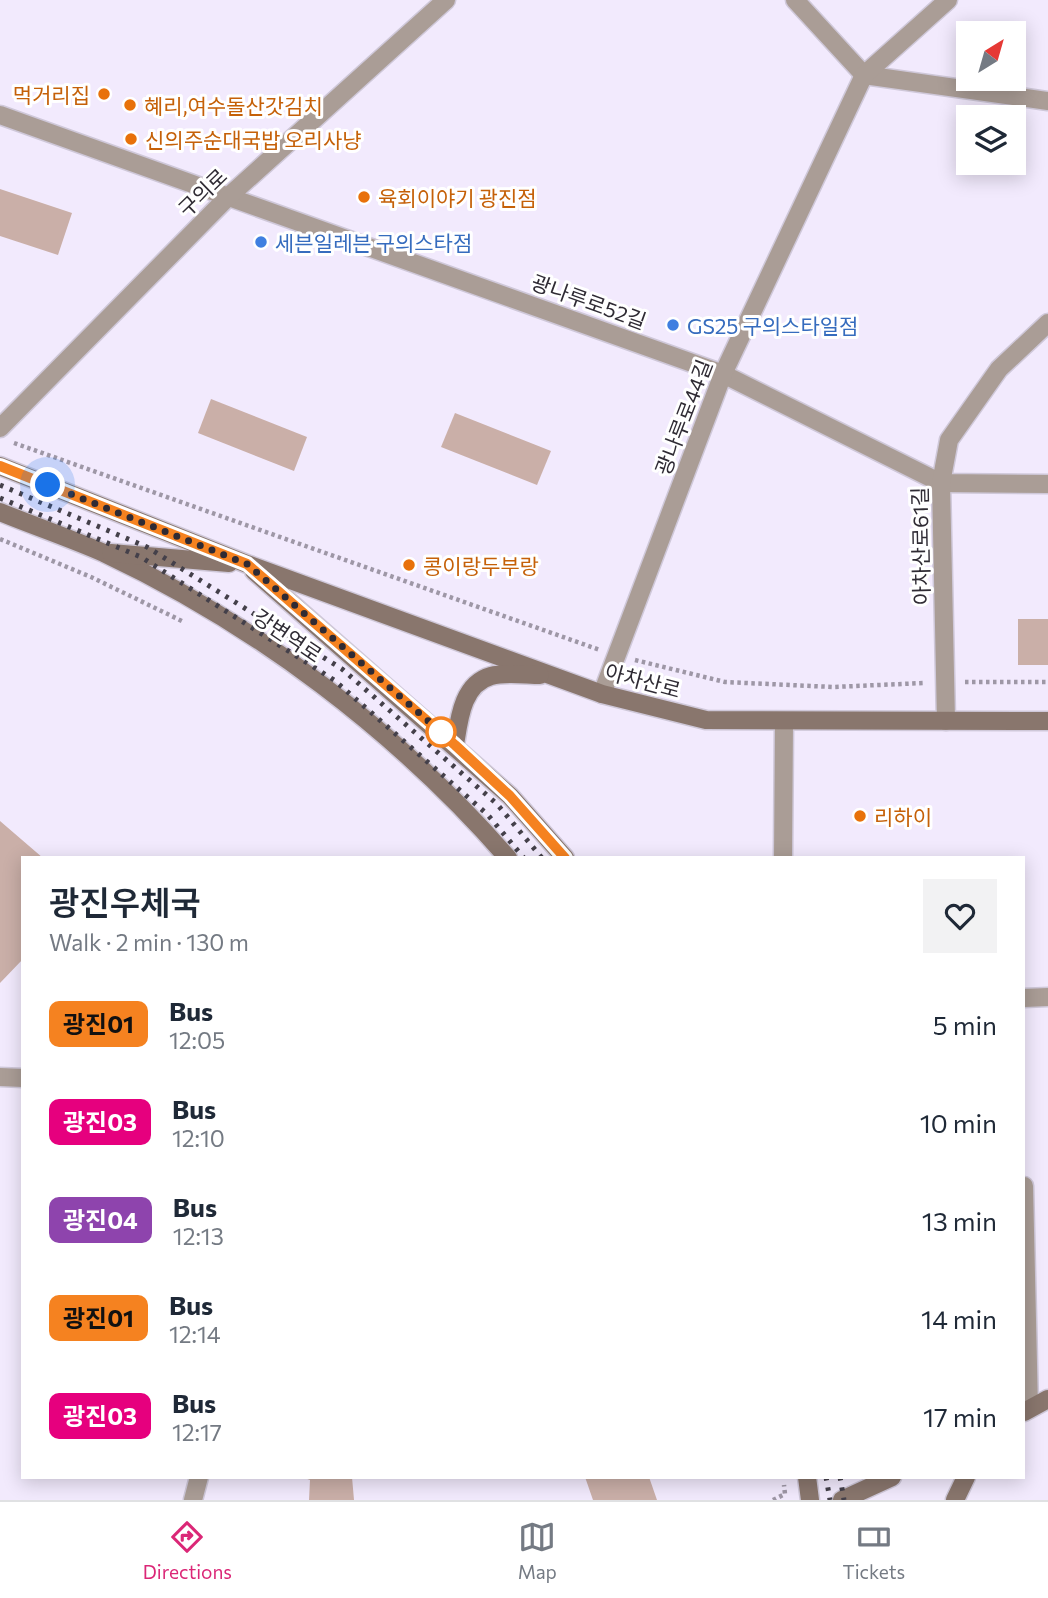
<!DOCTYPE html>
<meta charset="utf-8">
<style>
:root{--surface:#fff;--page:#f2f2f3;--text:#1f2937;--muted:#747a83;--line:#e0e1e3;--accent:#db2777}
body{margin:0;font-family:Commissioner,"Noto Sans KR",sans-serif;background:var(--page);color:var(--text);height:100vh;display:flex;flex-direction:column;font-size:26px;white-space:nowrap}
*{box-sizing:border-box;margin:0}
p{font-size:23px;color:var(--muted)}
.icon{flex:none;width:38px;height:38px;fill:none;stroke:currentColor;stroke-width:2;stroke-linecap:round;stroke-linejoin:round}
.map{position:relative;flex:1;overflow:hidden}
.drawer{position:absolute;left:21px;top:856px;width:1004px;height:623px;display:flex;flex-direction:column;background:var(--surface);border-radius:0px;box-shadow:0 4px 18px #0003}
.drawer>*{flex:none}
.badge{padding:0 14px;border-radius:10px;font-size:24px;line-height:46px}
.needle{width:46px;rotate:37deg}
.buttons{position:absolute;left:956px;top:21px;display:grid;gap:14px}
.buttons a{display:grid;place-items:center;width:70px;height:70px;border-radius:0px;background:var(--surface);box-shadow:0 4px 18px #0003;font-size:35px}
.you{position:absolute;width:35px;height:35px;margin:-18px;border:5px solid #fff;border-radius:50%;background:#1a73e8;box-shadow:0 0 0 10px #1a73e833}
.map>.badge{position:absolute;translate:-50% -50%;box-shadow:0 0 0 4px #fff}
.round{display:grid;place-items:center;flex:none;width:74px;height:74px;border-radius:0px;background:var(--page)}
.overview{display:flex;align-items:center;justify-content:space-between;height:119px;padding:0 28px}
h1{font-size:33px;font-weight:600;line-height:52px}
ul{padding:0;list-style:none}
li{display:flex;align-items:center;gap:21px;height:98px;padding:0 28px}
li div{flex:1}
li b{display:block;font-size:26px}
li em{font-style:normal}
li .badge{min-width:77px;font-weight:700;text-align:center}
.tabs{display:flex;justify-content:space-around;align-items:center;height:98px;border-top:2px solid var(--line);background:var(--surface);font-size:19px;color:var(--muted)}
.tabs a{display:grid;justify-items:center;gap:4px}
.tabs .on{color:var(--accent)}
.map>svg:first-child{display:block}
</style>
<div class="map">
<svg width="1048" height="1500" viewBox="0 0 1048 1500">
<rect width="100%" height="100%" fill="#f2eafd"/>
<!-- building -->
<g fill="#caafa8">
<path d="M 0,189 L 72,213 L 58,255 L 0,236 Z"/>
<path d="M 211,399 L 307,437 L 294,471 L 198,433 Z"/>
<path d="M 455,413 L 551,451 L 537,485 L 441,447 Z"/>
<rect x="1018" y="619" width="30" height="46"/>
<path d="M 0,821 L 43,858 L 23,858 L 23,959 L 0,983 Z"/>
<path d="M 302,1477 L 352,1477 L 354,1500 L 309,1500 L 310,1480 Z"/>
<path d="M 585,1477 L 649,1477 L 657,1500 L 593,1500 Z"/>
</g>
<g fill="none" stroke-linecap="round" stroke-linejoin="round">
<!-- minor casing -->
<g stroke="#cfc8d9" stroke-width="21">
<g id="minor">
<path d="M 795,0 L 864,75 L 1048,101"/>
<path d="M 0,115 L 723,374 L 941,483 L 1048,484"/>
<path d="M 602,694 L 723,374 L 864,75 L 948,0"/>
<path d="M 946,721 L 941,483 L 949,440 L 999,369 L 1048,323"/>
<path d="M 783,858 L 784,722"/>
<path d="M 1024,998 L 1048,997"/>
<path d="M 0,1077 L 23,1078"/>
<path d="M 1024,1186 L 1029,1409"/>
<path d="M 193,1500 L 199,1477"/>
</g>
</g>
<!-- tertiary casing -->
<g stroke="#cfc8d9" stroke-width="21">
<path id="tertiary" d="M 0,428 L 228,197 L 446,0"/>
</g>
<!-- secondary casing -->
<g stroke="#cfc8d9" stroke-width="21">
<g id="secondary">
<path d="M 0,466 L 247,564 L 602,694 L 706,720 L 1048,721"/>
<path d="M 0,512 C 34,526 70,538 104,553 C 257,625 397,731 508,858"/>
<path d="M 111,553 L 229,563"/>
<path d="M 254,571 L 510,796 L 565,858"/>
<path d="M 455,745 C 459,720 462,684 491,676 C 505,672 526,675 540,675"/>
<path d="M 1024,1412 L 1048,1399"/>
<path d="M 807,1477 L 810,1500"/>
<path d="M 842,1500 L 892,1477"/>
<path d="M 955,1500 L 966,1477"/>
</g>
</g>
<!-- path -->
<g stroke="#9e97a6" stroke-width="4.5" stroke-dasharray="3.5 3.5" stroke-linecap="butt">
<path d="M 14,443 L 600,650"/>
<path d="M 0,539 L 91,577 L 184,622"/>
<path d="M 635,660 L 725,682 L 833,687 L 924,683"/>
<path d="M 965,682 L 1048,682"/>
<path d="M 773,1500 L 785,1494 L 784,1485"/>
</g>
<!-- minor -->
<use href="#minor" stroke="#aa9d96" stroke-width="18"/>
<!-- tertiary -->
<use href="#tertiary" stroke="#aa9d96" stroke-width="18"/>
<!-- secondary -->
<use href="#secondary" stroke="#89766d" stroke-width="18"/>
<!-- rail -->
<g stroke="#44404a" stroke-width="5" stroke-dasharray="3.5 7" stroke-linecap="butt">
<path d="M 0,485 L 147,547 L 342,669 L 497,804 L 542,858"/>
<path d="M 0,498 L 141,557 L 334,680 L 487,814 L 524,858"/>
<path d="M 826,1477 L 830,1500"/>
<path d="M 840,1477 L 844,1500"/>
</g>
</g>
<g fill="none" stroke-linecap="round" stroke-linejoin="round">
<!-- line casing -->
<g stroke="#fff" stroke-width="16">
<path id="line" d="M 0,466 L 247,564 L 455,745 L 510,796 L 565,858"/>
</g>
<!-- line -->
<use href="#line" stroke="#f58220" stroke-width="10"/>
<!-- walk -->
<path stroke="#2f2b34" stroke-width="7" stroke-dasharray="0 12.6" d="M 48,485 L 247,564 L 441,732"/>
</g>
<!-- markers -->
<g fill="#e8710a" stroke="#fff" stroke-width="2.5">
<circle cx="104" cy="94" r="7"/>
<circle cx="130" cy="105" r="7"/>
<circle cx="131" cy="139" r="7"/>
<circle cx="364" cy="197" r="7"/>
<circle cx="409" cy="565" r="7"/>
<circle cx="860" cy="816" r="7"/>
</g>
<g fill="#3f7fe0" stroke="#fff" stroke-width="2.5">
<circle cx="261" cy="242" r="7"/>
<circle cx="673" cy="325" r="7"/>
</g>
<circle fill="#fff" stroke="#f58220" stroke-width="3.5" cx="441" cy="732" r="14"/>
<g text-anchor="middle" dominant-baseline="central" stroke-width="6" stroke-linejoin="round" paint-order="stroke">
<!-- food labels -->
<g font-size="21" fill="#c56008" stroke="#fff" text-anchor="start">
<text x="90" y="94" text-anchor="end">먹거리집</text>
<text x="144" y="105">혜리,여수돌산갓김치</text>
<text x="145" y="139">신의주순대국밥 오리사냥</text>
<text x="378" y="197">육회이야기 광진점</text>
<text x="423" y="565">콩이랑두부랑</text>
<text x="874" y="816">리하이</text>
</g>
<!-- street labels -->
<g font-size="21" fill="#2f2b34" stroke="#fff">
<text transform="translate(202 192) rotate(-44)">구의로</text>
<text transform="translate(589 301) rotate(20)">광나루로52길</text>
<text transform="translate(683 417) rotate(-69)">광나루로44길</text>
<text transform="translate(920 546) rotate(-91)">아차산로61길</text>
<text transform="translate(288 635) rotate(34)">강변역로</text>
<text transform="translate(643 680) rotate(15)">아차산로</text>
</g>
<!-- shop labels -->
<g font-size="21" fill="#366cbe" stroke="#fff" text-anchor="start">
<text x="275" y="242">세븐일레븐 구의스타점</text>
<text x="687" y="325">GS25 구의스타일점</text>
</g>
</g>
</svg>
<div class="buttons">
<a><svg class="needle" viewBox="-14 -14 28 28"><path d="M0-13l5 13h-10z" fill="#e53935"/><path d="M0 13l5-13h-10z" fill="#747a83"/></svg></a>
<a><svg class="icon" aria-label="layers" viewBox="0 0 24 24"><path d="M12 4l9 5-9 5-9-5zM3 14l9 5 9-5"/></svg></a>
</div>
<div class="you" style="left:48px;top:485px"></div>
<section class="drawer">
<div class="overview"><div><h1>광진우체국</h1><p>Walk · 2 min · 130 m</p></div><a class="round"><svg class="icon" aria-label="heart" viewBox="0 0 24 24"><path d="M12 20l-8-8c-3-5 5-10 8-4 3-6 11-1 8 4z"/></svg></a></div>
<ul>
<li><span class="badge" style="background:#f58220;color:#111">광진01</span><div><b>Bus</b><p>12:05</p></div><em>5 min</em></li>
<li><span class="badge" style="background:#e6007e;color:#fff">광진03</span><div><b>Bus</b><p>12:10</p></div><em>10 min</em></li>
<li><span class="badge" style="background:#8e44ad;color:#fff">광진04</span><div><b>Bus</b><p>12:13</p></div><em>13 min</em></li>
<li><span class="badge" style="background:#f58220;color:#111">광진01</span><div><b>Bus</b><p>12:14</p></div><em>14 min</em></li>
<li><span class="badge" style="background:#e6007e;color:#fff">광진03</span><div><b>Bus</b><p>12:17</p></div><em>17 min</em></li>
</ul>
</section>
</div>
<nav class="tabs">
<a class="on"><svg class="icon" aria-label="directions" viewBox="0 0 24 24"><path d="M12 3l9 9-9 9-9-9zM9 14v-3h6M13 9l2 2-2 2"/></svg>Directions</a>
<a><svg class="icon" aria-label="map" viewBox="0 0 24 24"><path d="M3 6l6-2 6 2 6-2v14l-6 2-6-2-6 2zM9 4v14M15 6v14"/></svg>Map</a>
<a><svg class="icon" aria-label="tickets" viewBox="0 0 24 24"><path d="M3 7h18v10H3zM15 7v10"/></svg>Tickets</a>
</nav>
